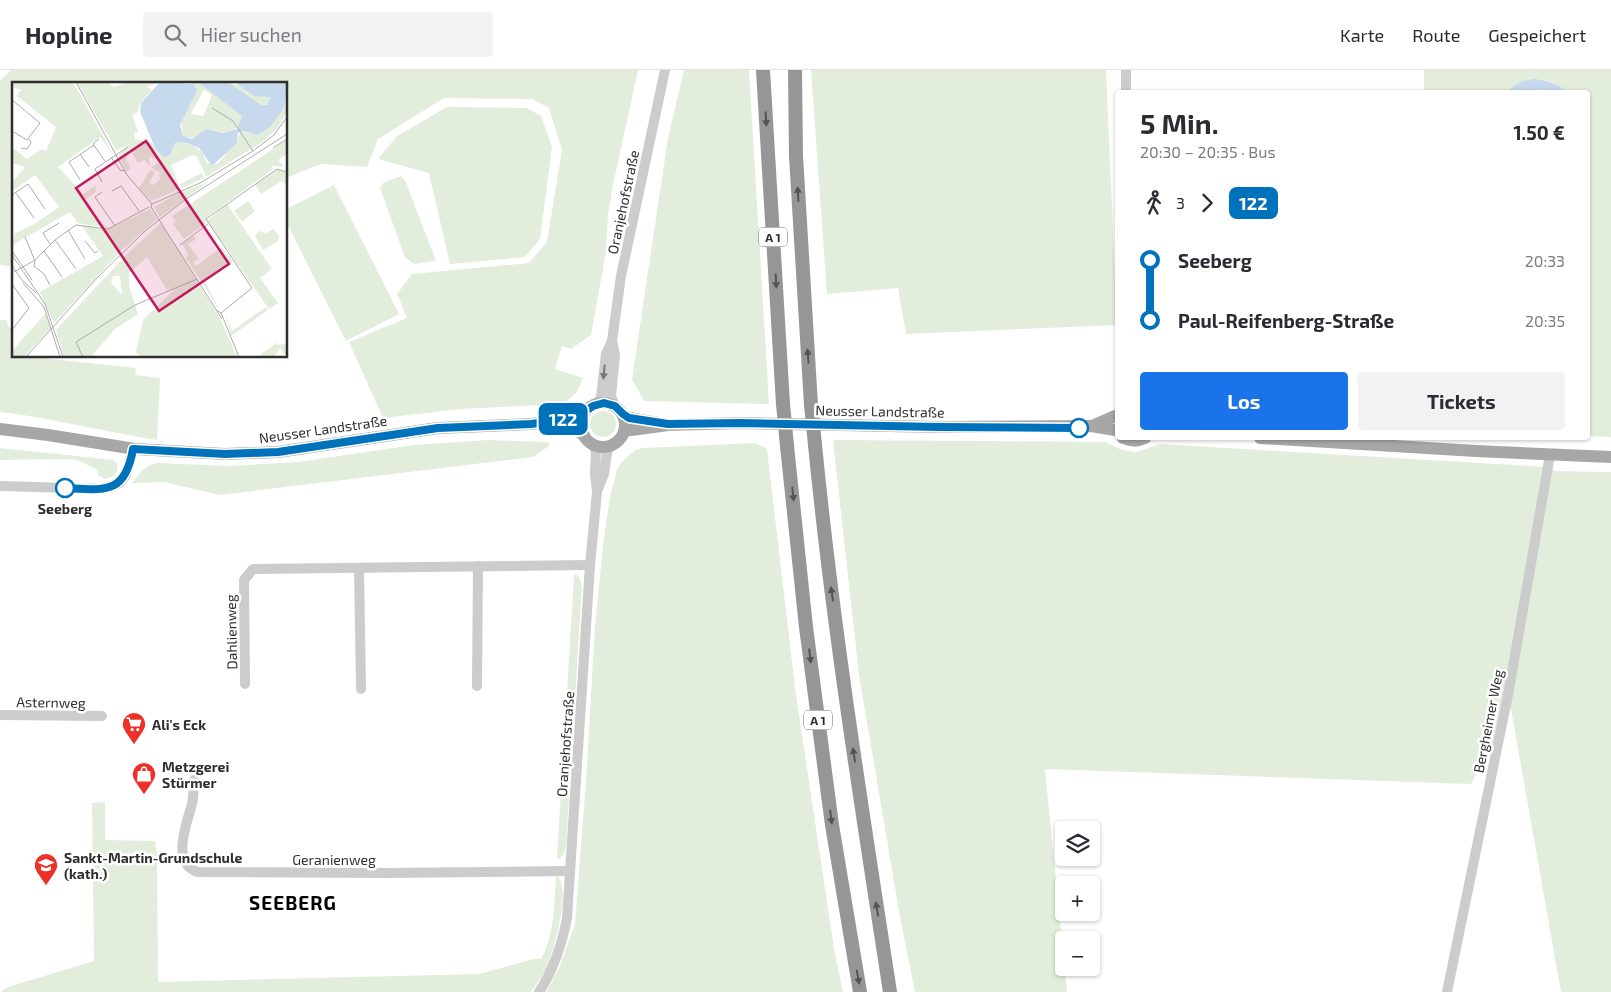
<!DOCTYPE html>
<html lang="de">
<meta charset="utf-8">
<style>
:root{--surface:#fff;--page:#f2f2f3;--text:#2b2b33;--muted:#7c7c81;--line:#e1e1e2;--accent:#1a73e8}
body{margin:0;font-family:"Exo 2",sans-serif;background:var(--page);color:var(--text);height:100vh;display:flex;flex-direction:column;font-size:19px;white-space:nowrap}
*{box-sizing:border-box;margin:0}
p{font-size:16px;color:var(--muted)}
.icon{flex:none;width:28px;height:28px;fill:none;stroke:currentColor;stroke-width:2;stroke-linecap:round;stroke-linejoin:round}
.map{position:relative;flex:1;overflow:hidden}
.drawer{position:absolute;left:1115px;top:20px;width:475px;height:350px;display:flex;flex-direction:column;background:var(--surface);border-radius:5px;box-shadow:0 1px 4px #0004}
.drawer>*{flex:none}
.badge{padding:0 10px;border-radius:8px;font-size:18px;line-height:32px}
.fabs{position:absolute;left:1055px;top:751px;display:grid;gap:10px}
.fabs a{display:grid;place-items:center;width:45px;height:45px;border-radius:5px;background:var(--surface);box-shadow:0 1px 4px #0004;font-size:25px}
.map>.badge{position:absolute;translate:-50% -50%;box-shadow:0 0 0 2px #fff}
.legs{display:flex;align-items:center;gap:8px;height:55px;padding:0 25px;font-size:16px}
.legs p{margin-inline-start:auto}
.summary{display:flex;align-items:center;justify-content:space-between;height:85px;padding:0 25px}
h1{font-size:28px;font-weight:700;line-height:38px}
.button{display:flex;gap:10px;margin-top:auto;padding:10px 25px}
.button a{flex:1;height:58px;border-radius:5px;background:var(--accent);color:#fff;font-size:20px;font-weight:700;line-height:58px;text-align:center}
.button a+a{background:var(--page);color:var(--text)}
ul{padding:0 25px;list-style:none}
li{display:flex;align-items:center;gap:18px;height:60px;font-size:19px}
li i{display:grid;place-items:center;width:8px;height:100%;margin:0 6px;background:currentColor}
li i::after{content:'';width:12px;height:12px;margin:-6px;border:4px solid;border-radius:50%;background:var(--surface)}
li p{margin-inline-start:auto}
li:first-child i{background:linear-gradient(#0000 50%,currentColor 0)}
li:last-child i{background:linear-gradient(currentColor 50%,#0000 0)}
header{display:flex;align-items:center;gap:30px;box-sizing:border-box;height:70px;padding:0 25px;background:var(--surface);border-bottom:1px solid var(--line)}
header strong{font-size:24px}
nav{display:flex;gap:28px;margin-inline-start:auto;font-size:18px}
.search{width:350px;height:45px;background:var(--page);display:flex;align-items:center;gap:12px;box-sizing:border-box;padding:0 18px;border-radius:5px;color:var(--muted);font-size:19px}
.map>svg:first-child{display:block}
</style>
<header>
<strong>Hopline</strong>
<div class="search"><svg class="icon" aria-label="search" viewBox="0 0 24 24"><circle cx="10" cy="10" r="6"/><path d="M15 15l6 6"/></svg>Hier suchen</div>
<nav><a>Karte</a><a>Route</a><a>Gespeichert</a></nav>
</header>
<div class="map">
<svg width="1611" height="922" viewBox="0 0 1611 922">
<rect width="100%" height="100%" fill="#fff"/>
<!-- green -->
<g fill="#e3eddc">
<path d="M 11,0 L 638,0 L 613,115 L 608,145 L 606,182 L 591,265 L 571,279 L 562,276 L 555,299 L 583,308 C 577,323 575,327 560,334 L 461,339 L 383,348 L 349,272 L 407,248 L 397,224 L 412,204 L 529,193 L 547,172 L 562,80 L 549,38 L 532,29 L 444,28 L 378,69 L 367,97 L 321,94 L 286,108 L 286,39 L 288,36 L 286,35 L 286,14 L 14,14 L 14,197 L 0,195 L 0,11 Z"/>
<path d="M 684,0 L 749,0 L 769,334 L 644,331 L 632,309 L 668,68 Z"/>
<path d="M 811,0 L 1106,0 L 1117,255 L 906,264 L 898,218 L 827,224 Z"/>
<path d="M 1424,0 L 1611,0 L 1611,367 L 1588,366 L 1588,22 L 1567,22 C 1550,7 1539,7 1519,15 C 1513,17 1509,18 1505,22 L 1424,22 Z"/>
<path d="M 447,37 L 527,38 L 541,46 L 552,77 L 540,169 L 525,187 L 450,194 L 429,103 L 378,89 L 397,66 Z"/>
<path d="M 401,106 L 405,110 L 436,191 L 414,194 L 405,187 L 380,118 L 383,113 Z"/>
<path d="M 334,115 L 399,244 L 346,271 L 286,151 L 286,139 Z"/>
<path d="M 0,250 L 6,250 L 9,257 L 14,260 L 14,286 L 39,286 L 42,288 L 136,298 L 135,305 L 160,308 L 157,370 C 105,362 53,348 0,342 Z"/>
<circle cx="603" cy="354" r="13"/>
<path d="M 487,370 L 549,372 L 549,376 L 533,387 L 220,425 L 164,412 L 132,413 C 141,403 144,395 158,393 L 229,396 L 298,392 L 414,375 Z"/>
<path d="M 833,370 L 1105,372 L 1122,380 L 1136,382 L 1160,374 L 1547,397 L 1555,401 L 1611,402 L 1611,922 L 1561,922 L 1511,639 L 1471,714 L 1045,699 L 1067,922 L 915,922 L 900,847 L 859,605 Z"/>
<path d="M 755,373 L 767,379 L 795,618 L 834,879 L 843,922 L 546,922 L 560,896 L 575,854 L 586,711 L 595,556 L 603,475 L 610,427 L 617,400 L 620,394 L 635,380 L 643,378 Z"/>
<path d="M 0,378 L 114,390 C 120,396 118,402 112,407 L 105,409 L 98,405 L 97,400 L 80,391 L 72,389 L 0,390 Z"/>
<path d="M 576,504 L 580,509 L 582,516 L 566,776 L 564,784 L 559,789 L 557,788 L 574,506 Z"/>
<path d="M 105,732 L 105,770 L 155,771 L 157,787 L 158,912 L 479,904 L 534,889 L 541,889 C 555,864 554,833 556,805 C 573,817 553,882 546,899 C 542,907 536,914 531,922 L 1,922 L 8,917 L 94,891 L 92,733 Z"/>
</g>
<!-- water -->
<path fill="#c7daed" d="M 1534,9 C 1547,10 1557,13 1567,22 L 1505,22 L 1520,12 Z"/>
<g fill="none" stroke-linecap="round" stroke-linejoin="round">
<!-- minor -->
<g stroke="#ccc" stroke-width="10">
<path d="M 1126,0 L 1126,22"/>
<path d="M 612,271 L 615,285 L 611,326 L 615,336"/>
<path d="M 598,333 L 601,327 L 606,284 L 612,271 L 621,206 L 665,0"/>
<path d="M 0,416 L 104,419 L 120,413 L 126,405 L 133,379"/>
<path d="M 598,419 L 604,404 L 608,376"/>
<path d="M 359,498 L 361,619"/>
<path d="M 245,614 L 244,510 L 253,499 L 590,495"/>
<path d="M 477,616 L 478,496"/>
<path d="M 0,645 L 102,646"/>
<path d="M 194,710 C 193,718 194,726 192,734 C 187,753 170,793 198,802 L 386,803 L 570,801"/>
<path d="M 539,922 C 554,899 562,874 567,848 L 590,495 L 597,422 L 595,404 L 596,382 L 592,373"/>
<path d="M 1447,922 L 1508,625 L 1550,385"/>
</g>
<!-- major -->
<g stroke="#a7a7a7" stroke-width="12">
<circle cx="603" cy="355" r="22"/>
<path d="M 623,345 L 629,348 L 658,353"/>
<path d="M 546,356 L 577,360 L 584,365"/>
<path d="M 1092,356 L 1115,346"/>
<path d="M 0,359 L 48,365 L 135,379 L 225,384 L 278,382 L 438,358 L 531,354 L 576,348 L 585,343"/>
<path d="M 624,361 L 668,355 L 741,353 L 939,357 L 1091,356 L 1115,360"/>
<path d="M 1123,368 C 1131,371 1137,372 1145,368"/>
<path d="M 1260,368 L 1476,381 L 1611,387"/>
</g>
<!-- highway -->
<g stroke="#969696" stroke-width="14">
<path d="M 763,0 L 783,334"/>
<path d="M 795,0 L 796,86 L 811,335"/>
<path d="M 815,375 C 833,558 862,740 890,922"/>
<path d="M 787,376 L 806,557 L 832,755 L 860,922"/>
</g>
<!-- highway-bridge -->
<g stroke="#969696" stroke-width="14">
<path d="M 783,334 L 787,376"/>
<path d="M 811,335 L 815,375"/>
</g>
</g>
<!-- one-way arrows -->
<defs><path id="oneway-solid" d="M-6-.8H1V-3.2L6.5 0L1 3.2V.8H-6Z" transform="scale(1.25)"/></defs>
<g fill="#535353">
<use href="#oneway-solid" transform="translate(766 49) rotate(87)"/>
<use href="#oneway-solid" transform="translate(798 124) rotate(-93)"/>
<use href="#oneway-solid" transform="translate(776 211) rotate(87)"/>
<use href="#oneway-solid" transform="translate(808 286) rotate(-94)"/>
<use href="#oneway-solid" transform="translate(793 424) rotate(84)"/>
<use href="#oneway-solid" transform="translate(832 524) rotate(-98)"/>
<use href="#oneway-solid" transform="translate(810 586) rotate(83)"/>
<use href="#oneway-solid" transform="translate(854 685) rotate(-98)"/>
<use href="#oneway-solid" transform="translate(831 747) rotate(83)"/>
<use href="#oneway-solid" transform="translate(877 839) rotate(-99)"/>
<use href="#oneway-solid" transform="translate(858 907) rotate(80)"/>
</g>
<use fill="#767676" href="#oneway-solid" transform="translate(604 302) rotate(96)"/>
<g fill="none" stroke-linecap="round" stroke-linejoin="round">
<!-- line-1 casing -->
<g stroke="#fff" stroke-width="11">
<path id="line-1" d="M 65,418 C 105,420 125,425 133,379 L 225,384 L 278,382 L 438,358 L 531,354 L 576,348 L 593,336 L 604,333 L 615,336 L 623,344 L 629,348 L 668,354 L 741,353 L 939,357 L 1079,358"/>
</g>
<!-- line-1 -->
<use href="#line-1" stroke="#0072bc" stroke-width="8"/>
</g>
<!-- icons -->
<defs>
<g id="supermarket-pin" transform="scale(1.25)"><path d="M0 17L-7.5 6A9.5 9.5 0 1 1 7.5 6Z" fill="#ee3029" stroke="#fff"/><path d="M-6-5.5h2.5l.6 2H6L4.5 2H-2.5L-4.4-4H-6ZM-1.5 3.2a1.3 1.3 0 1 0 .1 0ZM3 3.2a1.3 1.3 0 1 0 .1 0Z" fill="#fff"/></g>
<g id="shop-pin" transform="scale(1.25)"><path d="M0 17L-7.5 6A9.5 9.5 0 1 1 7.5 6Z" fill="#ee3029" stroke="#fff"/><path d="M-5-2.5h2.3a2.7 3.5 0 0 1 5.4 0H5L5.5 6h-11ZM-1.5-2.5h3a1.5 2.3 0 0 0-3 0Z" fill="#fff"/></g>
<g id="school-pin" transform="scale(1.25)"><path d="M0 17L-7.5 6A9.5 9.5 0 1 1 7.5 6Z" fill="#ee3029" stroke="#fff"/><path d="M0-5L7-2L0 1L-7-2ZM-4 1L0 2.5L4 1V4Q0 6-4 4Z" fill="#fff"/></g>
</defs>
<g fill-rule="evenodd">
<use href="#supermarket-pin" x="134" y="654"/>
<use href="#shop-pin" x="144" y="704"/>
<use href="#school-pin" x="46" y="795"/>
</g>
<!-- markers -->
<g fill="#fff" stroke="#0072bc" stroke-width="2.5">
<circle cx="1079" cy="358" r="9"/>
<circle cx="65" cy="418" r="9"/>
</g>
<g text-anchor="middle" dominant-baseline="central" stroke-width="5" stroke-linejoin="round" paint-order="stroke">
<!-- shield labels -->
<g fill="#fff" stroke="#6d6d6d" stroke-width="1">
<rect x="759" y="157.5" width="28" height="19" rx="4"/>
<rect x="804" y="640.5" width="28" height="19" rx="4"/>
</g>
<g font-size="12" font-weight="bold" fill="#2f2f2f">
<text x="773" y="167">A 1</text>
<text x="818" y="650">A 1</text>
</g>
<!-- street labels -->
<g font-size="14" fill="#2f2f2f" stroke="#fff">
<text transform="translate(623 132) rotate(-78)">Oranjehofstraße</text>
<text transform="translate(880 341) rotate(1)">Neusser Landstraße</text>
<text transform="translate(323 359) rotate(-8)">Neusser Landstraße</text>
<text transform="translate(231 562) rotate(-91)">Dahlienweg</text>
<text transform="translate(51 632) rotate(1)">Asternweg</text>
<text transform="translate(1488 651) rotate(-79)">Bergheimer Weg</text>
<text transform="translate(565 674) rotate(-86)">Oranjehofstraße</text>
<text x="334" y="789">Geranienweg</text>
</g>
<!-- stop labels -->
<g font-size="14" font-weight="bold" fill="#2f2f2f" stroke="#fff">
<text x="65" y="438">Seeberg</text>
</g>
<!-- poi labels -->
<g font-size="14" font-weight="bold" fill="#2f2f2f" stroke="#fff" text-anchor="start">
<text x="152" y="654">Ali's Eck</text>
<text x="162" y="696">Metzgerei<tspan x="162" dy="16">Stürmer</tspan></text>
<text x="64" y="787">Sankt-Martin-Grundschule<tspan x="64" dy="16">(kath.)</tspan></text>
</g>
<!-- district labels -->
<g font-size="19" font-weight="bold" letter-spacing="1" fill="#000" stroke="#fff">
<text x="293" y="832">SEEBERG</text>
</g>
</g>
<!-- overview -->
<g transform="translate(12 12)">
<rect width="275" height="275" fill="#fff"/>
<path d="M 0,0 L 61,0 L 101,72 L 88,55 L 46,85 L 71,112 L 83,104 L 84,110 L 73,118 L 90,142 L 97,146 L 66,141 L 58,130 L 0,163 L 3,151 L 21,143 L 47,125 L 23,93 L 0,109 L 0,100 L 13,85 L 0,81 L 0,65 L 15,77 L 30,67 L 34,69 L 44,45 L 5,14 L 2,17 L 9,8 L 0,5 ZM 65,0 L 96,0 L 102,5 L 116,0 L 147,0 L 135,5 L 140,8 L 128,21 L 126,30 L 120,33 L 126,50 L 122,51 L 123,57 L 140,61 L 144,68 L 160,70 L 164,60 L 179,62 L 190,70 L 195,81 L 205,82 L 212,75 L 230,49 L 246,53 L 272,26 L 275,11 L 275,31 L 265,47 L 249,61 L 241,66 L 236,64 L 239,67 L 194,95 L 185,74 L 180,73 L 159,83 L 168,107 L 139,119 L 127,106 L 138,88 L 143,90 L 137,101 L 142,103 L 148,97 L 147,92 L 150,92 L 139,85 L 147,80 L 137,74 L 138,84 L 132,78 L 126,81 L 117,66 L 114,77 L 119,87 L 114,90 L 107,73 L 115,64 L 104,68 ZM 180,0 L 186,0 L 230,33 L 228,44 L 215,51 L 197,47 L 183,56 L 171,55 L 169,37 L 185,9 ZM 192,8 L 200,13 L 193,30 L 191,34 L 179,32 ZM 216,0 L 258,14 L 259,18 L 253,24 L 246,23 ZM 275,58 L 275,72 L 266,78 L 272,85 L 259,84 L 261,87 L 195,135 L 193,142 L 172,157 L 161,142 L 164,139 L 160,134 ZM 266,87 L 275,91 L 275,103 L 270,99 L 249,112 L 243,103 ZM 190,91 L 192,96 L 170,106 L 168,102 ZM 196,100 L 148,135 L 142,125 L 163,113 ZM 236,119 L 243,129 L 230,140 L 222,129 ZM 215,122 L 260,187 L 248,196 L 266,221 L 257,227 L 195,139 ZM 138,127 L 145,137 L 110,168 L 42,241 L 28,210 L 91,174 L 69,143 L 95,148 ZM 149,141 L 208,236 L 225,275 L 129,275 L 124,270 L 131,238 L 163,207 L 155,208 L 135,175 L 117,191 L 117,204 L 126,232 L 103,247 L 79,275 L 52,275 L 44,248 L 116,171 ZM 101,194 L 108,194 L 110,213 L 99,201 ZM 261,147 L 267,153 L 266,159 L 251,168 L 243,154 L 247,149 L 254,151 ZM 182,154 L 184,157 L 176,162 L 187,177 L 181,180 L 184,184 L 210,165 L 221,180 L 193,199 L 208,229 L 174,176 L 176,172 L 170,162 ZM 254,225 L 256,228 L 219,254 L 213,230 L 220,249 ZM 34,231 L 39,246 L 12,275 L 0,275 L 0,269 ZM 266,260 L 265,263 L 275,262 L 275,275 L 268,266 L 262,275 L 251,275 L 249,272 Z" fill="#e3eddc" fill-rule="evenodd"/>
<path d="M 148,0 L 182,2 L 185,9 L 168,43 L 171,54 L 180,57 L 195,47 L 212,51 L 225,47 L 230,34 L 186,0 L 216,0 L 249,23 L 255,23 L 259,15 L 242,14 L 222,0 L 275,0 L 275,11 L 272,26 L 258,45 L 246,53 L 232,49 L 226,51 L 224,62 L 200,84 L 187,66 L 175,61 L 164,60 L 158,73 L 152,75 L 144,68 L 128,30 L 129,21 Z" fill="#c7daed"/>
<path fill="none" stroke="#acacac" stroke-width="1" d="M 64,0 L 115,93 L 140,122 L 139,125M 0,18 L 28,41 L 15,58 L 0,49M 200,26 L 221,39 L 241,69M 87,57 L 81,62 L 93,79M 9,66 L 15,67 L 19,61 L 17,57M 261,66 L 275,57M 68,72 L 77,85M 99,75 L 108,88 L 112,89M 68,98 L 57,80 L 82,63M 90,100 L 83,87 L 116,65M 100,109 L 109,104 L 127,129M 90,110 L 83,115 L 103,144M 4,111 L 22,136M 0,113 L 16,102 L 33,127M 140,122 L 188,101 L 241,69 L 262,53 L 275,35M 139,125 L 210,237M 56,148 L 73,177M 13,155 L 23,179 L 22,184 L 32,192 L 38,203M 43,158 L 64,187M 73,159 L 83,171 L 86,169M 38,162 L 31,151 L 47,141M 168,163 L 196,142M 0,169 L 20,198M 32,169 L 50,195M 0,173 L 33,222 L 51,275M 0,184 L 10,198M 2,190 L 23,178 L 43,158 L 64,143 L 96,147 L 137,125M 10,198 L 24,211M 11,201 L 32,225 L 48,275M 0,202 L 17,226 L 0,248M 204,228 L 209,231 L 227,275M 209,231 L 240,206 L 194,137 L 265,87 L 275,90M 14,275 L 84,197 L 133,149 L 174,117 L 275,52M 71,275 L 64,260 L 123,223 L 185,197"/>
<path fill="#c2185b" fill-opacity="0.15" stroke="#c2185b" stroke-width="2.5" d="M 134,59 L 217,182 L 147,229 L 64,106 Z"/>
<rect width="275" height="275" fill="none" stroke="#2f2f2f" stroke-width="2.5"/>
</g>
</svg>
<div class="fabs">
<a><svg class="icon" aria-label="layers" viewBox="0 0 24 24"><path d="M12 4l9 5-9 5-9-5zM3 14l9 5 9-5"/></svg></a>
<a>+</a>
<a>−</a>
</div>
<b class="badge" style="left:563px;top:349px;background:#0072bc;color:#fff">122</b>
<section class="drawer">
<div class="summary"><div><h1>5 Min.</h1><p>20:30 – 20:35 · Bus</p></div><b>1.50 €</b></div>
<div class="legs"><svg class="icon" aria-label="walk" viewBox="0 0 24 24"><circle cx="13" cy="4" r="2"/><path d="M13 8l-2 6 4 7M11 14l-3 7M7 12l3-4h3l4 4"/></svg>3<svg class="icon" aria-label="forward" viewBox="0 0 24 24"><path d="M9 5l7 7-7 7"/></svg><b class="badge" style="background:#0072bc;color:#fff">122</b></div>
<ul>
<li><i style="color:#0072bc"></i><b>Seeberg</b><p>20:33</p></li>
<li><i style="color:#0072bc"></i><b>Paul-Reifenberg-Straße</b><p>20:35</p></li>
</ul>
<div class="button"><a>Los</a><a>Tickets</a></div>
</section>
</div>
